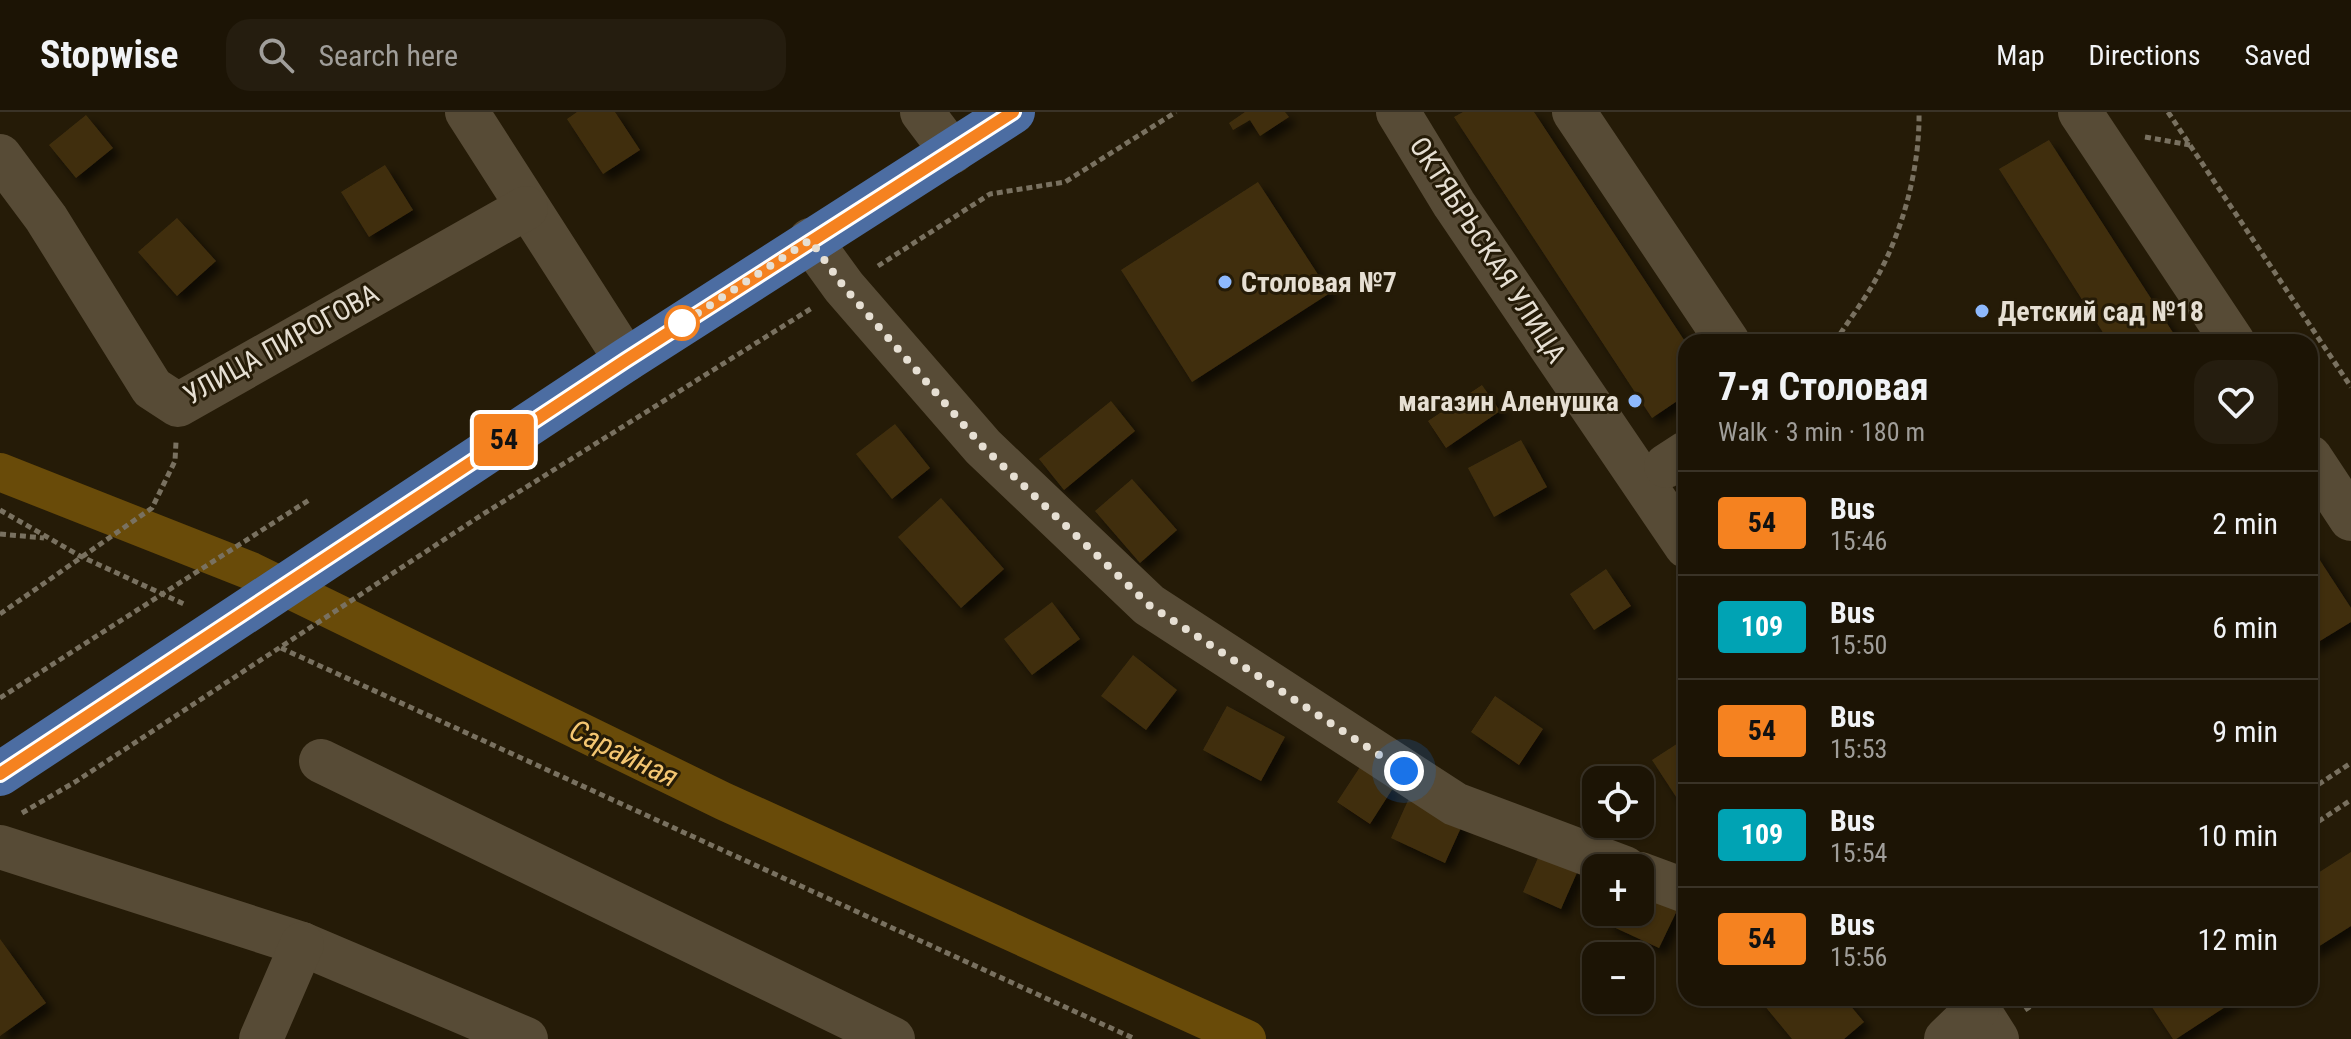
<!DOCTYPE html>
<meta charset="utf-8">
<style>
:root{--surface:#1c1405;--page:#251d0f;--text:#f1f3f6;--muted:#a09e9a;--line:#3a3327}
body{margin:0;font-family:"Roboto Condensed",sans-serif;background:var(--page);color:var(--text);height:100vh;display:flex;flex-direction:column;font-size:30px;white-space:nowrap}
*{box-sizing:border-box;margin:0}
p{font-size:26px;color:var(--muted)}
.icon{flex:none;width:44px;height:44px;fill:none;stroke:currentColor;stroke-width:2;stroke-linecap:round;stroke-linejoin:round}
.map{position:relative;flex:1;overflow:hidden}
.panel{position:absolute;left:1678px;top:222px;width:640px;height:672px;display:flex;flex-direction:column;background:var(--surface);border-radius:24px;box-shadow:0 2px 6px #0004,0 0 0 2px var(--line)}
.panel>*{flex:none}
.badge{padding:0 16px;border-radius:6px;font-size:28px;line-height:52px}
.buttons{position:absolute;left:1582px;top:654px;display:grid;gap:16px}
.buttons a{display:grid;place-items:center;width:72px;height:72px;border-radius:16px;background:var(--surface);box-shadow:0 2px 6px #0004,0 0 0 2px var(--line);font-size:40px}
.you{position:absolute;width:40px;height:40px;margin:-20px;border:6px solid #fff;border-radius:50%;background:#1a73e8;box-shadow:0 0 0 12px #1a73e833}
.map>.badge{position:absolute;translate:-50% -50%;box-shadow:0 0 0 4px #fff}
.round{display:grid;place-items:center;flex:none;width:84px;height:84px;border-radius:24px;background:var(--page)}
.summary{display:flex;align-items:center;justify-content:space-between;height:136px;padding:0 40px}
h1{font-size:38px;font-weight:700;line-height:60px}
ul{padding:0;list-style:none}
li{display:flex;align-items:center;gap:24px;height:104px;padding:0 40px;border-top:2px solid var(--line)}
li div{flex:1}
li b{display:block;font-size:30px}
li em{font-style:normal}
li .badge{min-width:88px;font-weight:700;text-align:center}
header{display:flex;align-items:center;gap:48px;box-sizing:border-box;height:112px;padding:0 40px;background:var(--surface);border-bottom:2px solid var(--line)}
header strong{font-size:38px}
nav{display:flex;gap:44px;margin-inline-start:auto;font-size:28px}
.search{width:560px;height:72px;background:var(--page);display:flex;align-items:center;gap:20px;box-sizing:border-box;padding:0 28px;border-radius:24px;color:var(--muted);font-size:30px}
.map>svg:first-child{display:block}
</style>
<header>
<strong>Stopwise</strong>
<div class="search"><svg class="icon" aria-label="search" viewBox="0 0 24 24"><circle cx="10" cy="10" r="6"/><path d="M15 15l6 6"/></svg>Search here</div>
<nav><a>Map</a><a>Directions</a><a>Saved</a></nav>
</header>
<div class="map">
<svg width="2351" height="927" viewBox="0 0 2351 927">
<defs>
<filter id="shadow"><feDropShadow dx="7" dy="7" stdDeviation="4" flood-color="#0009"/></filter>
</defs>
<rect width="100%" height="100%" fill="#251b07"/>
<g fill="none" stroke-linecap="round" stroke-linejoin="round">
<!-- canal -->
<path stroke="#694b09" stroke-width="38" d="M 0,360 L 251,459 L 723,689 L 1247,927"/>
</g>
<!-- building -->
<g fill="#402f10" filter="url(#shadow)">
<path d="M 577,0 L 615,0 L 640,38 L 603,62 L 567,7 Z"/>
<path d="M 1245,0 L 1285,0 L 1289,5 L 1260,24 L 1250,8 L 1233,18 L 1229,11 Z"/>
<path d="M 1463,0 L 1534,0 L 1686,231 L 1686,283 L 1652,306 L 1454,5 Z"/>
<path d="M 86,3 L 113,36 L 76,66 L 49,33 Z"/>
<path d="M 2049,28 L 2179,230 L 2109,230 L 1999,57 Z"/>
<path d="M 385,53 L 413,98 L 369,125 L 341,80 Z"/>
<path d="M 1258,70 L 1330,181 L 1192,270 L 1121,158 Z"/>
<path d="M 177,106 L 216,149 L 177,184 L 138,140 Z"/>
<path d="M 1482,273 L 1500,299 L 1446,336 L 1428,309 Z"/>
<path d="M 1111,289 L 1135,319 L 1064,378 L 1039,347 Z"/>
<path d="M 895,312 L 930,356 L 892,387 L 856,342 Z"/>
<path d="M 1521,328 L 1547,375 L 1494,405 L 1468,356 Z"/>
<path d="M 1132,367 L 1177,418 L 1140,451 L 1095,399 Z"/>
<path d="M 941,386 L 1004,457 L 961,496 L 898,425 Z"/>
<path d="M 2310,433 L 2351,496 L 2351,510 L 2310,535 Z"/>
<path d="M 1606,457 L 1631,494 L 1594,518 L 1570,482 Z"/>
<path d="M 1052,490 L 1080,527 L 1032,563 L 1004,527 Z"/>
<path d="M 1133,543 L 1177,578 L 1146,618 L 1101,584 Z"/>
<path d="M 1495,584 L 1543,617 L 1519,653 L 1471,620 Z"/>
<path d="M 1227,594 L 1285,625 L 1261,669 L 1203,638 Z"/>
<path d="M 1686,626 L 1686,700 L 1652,648 Z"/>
<path d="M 1360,655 L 1393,676 L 1370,712 L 1337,690 Z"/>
<path d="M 1410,684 L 1464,709 L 1445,751 L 1391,726 Z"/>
<path d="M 1541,739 L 1579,756 L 1561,797 L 1523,780 Z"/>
<path d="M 2351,740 L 2351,814 L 2310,840 L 2310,766 Z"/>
<path d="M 1640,769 L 1682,788 L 1659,836 L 1607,812 L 1612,800 L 1640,800 Z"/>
<path d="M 0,827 L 46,891 L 0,924 Z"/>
<path d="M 1844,886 L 1864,910 L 1844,927 L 1792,927 L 1759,887 Z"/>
<path d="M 2146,886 L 2239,886 L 2176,927 L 2173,927 Z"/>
</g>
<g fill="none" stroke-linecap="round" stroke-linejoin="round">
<!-- path -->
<g stroke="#797160" stroke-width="5" stroke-dasharray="6 4" stroke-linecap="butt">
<path d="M 2168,0 L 2351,275"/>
<path d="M 2145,25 L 2190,33"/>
<path d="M 878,154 L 990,82 L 1065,70 L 1176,0"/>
<path d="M 1835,230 C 1848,209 1864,189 1876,167 C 1903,119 1920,55 1919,0"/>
<path d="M 0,398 L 80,444 L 184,492"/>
<path d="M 0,422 L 44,426"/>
<path d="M 0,502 L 152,396 L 175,349 L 176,330"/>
<path d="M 281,536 L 1135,927"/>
<path d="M 0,586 L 309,388"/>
<path d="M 2310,678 L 2351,651"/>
<path d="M 22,701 L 75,670 L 477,406 L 812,196"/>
<path d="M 2310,715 L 2351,688"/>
<path d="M 2025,898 L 2043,886"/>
</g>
<!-- minor -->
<g stroke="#574b36" stroke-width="44">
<path d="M 467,0 L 626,248"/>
<path d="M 922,0 L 952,40"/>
<path d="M 1398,0 L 1454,92 L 1686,434"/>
<path d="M 1574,0 L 1728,230"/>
<path d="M 2080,0 L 2233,230"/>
<path d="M 0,44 L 46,106 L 152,276 L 178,293 L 526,96"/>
<path d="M 810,128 L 844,175 L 983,335 L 1149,493 L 1455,692 L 1625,756"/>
<path d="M 2310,345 L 2351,407"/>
<path d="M 1666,354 L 1686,341"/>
<path d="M 321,649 L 893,927"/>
<path d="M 0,735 L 302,832 L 526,927"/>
<path d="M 1640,762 L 1686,779"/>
<path d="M 1971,886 L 1997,927"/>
<path d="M 261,927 L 302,832"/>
<path d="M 1946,927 L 1977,897"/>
</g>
<!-- major -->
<path stroke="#4c6da2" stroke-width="44" d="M 0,662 L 626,248 L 1013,0"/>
</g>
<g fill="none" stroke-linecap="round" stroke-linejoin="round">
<!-- line casing -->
<g stroke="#fff" stroke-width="18">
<path id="line" d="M 0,662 L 626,248 L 1013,0"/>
</g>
<!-- line -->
<use href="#line" stroke="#f58220" stroke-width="12"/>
<!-- walk -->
<path stroke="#e6dfd3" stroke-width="8" stroke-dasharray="0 14.4" d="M 682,211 L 678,214 L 810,128 L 844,175 L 983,335 L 1149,493 L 1404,659"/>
</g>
<!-- markers -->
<g fill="#8eb9fd" stroke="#251b07" stroke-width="3">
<circle cx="1225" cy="170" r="8"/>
<circle cx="1982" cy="199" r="8"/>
<circle cx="1635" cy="289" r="8"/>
</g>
<circle fill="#fff" stroke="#f58220" stroke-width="4" cx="682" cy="211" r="16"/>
<g text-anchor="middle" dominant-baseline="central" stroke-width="6" stroke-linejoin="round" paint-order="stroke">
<!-- street labels -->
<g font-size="28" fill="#e6dfd3" stroke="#251b07">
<text transform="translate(1488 138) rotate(57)">ОКТЯБРЬСКАЯ УЛИЦА</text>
<text transform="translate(281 232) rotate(-29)">УЛИЦА ПИРОГОВА</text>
</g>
<!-- poi labels -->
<g font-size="28" font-weight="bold" fill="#e6dfd3" stroke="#251b07" text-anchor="start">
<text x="1241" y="170">Столовая №7</text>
<text x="1998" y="199">Детский сад №18</text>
<text x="1619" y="289" text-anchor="end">магазин Аленушка</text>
</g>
<!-- water labels -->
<g font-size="30" font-style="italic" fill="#f4c671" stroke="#251b07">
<text transform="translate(624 641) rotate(26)">Сарайная</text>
</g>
</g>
</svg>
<div class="buttons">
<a><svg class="icon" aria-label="locate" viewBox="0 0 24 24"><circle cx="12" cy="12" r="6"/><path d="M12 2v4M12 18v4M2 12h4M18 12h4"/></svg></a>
<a>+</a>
<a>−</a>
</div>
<div class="you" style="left:1404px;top:659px"></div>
<b class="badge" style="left:504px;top:328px;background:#f58220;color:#111">54</b>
<section class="panel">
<div class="summary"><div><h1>7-я Столовая</h1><p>Walk · 3 min · 180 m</p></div><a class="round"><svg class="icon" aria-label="heart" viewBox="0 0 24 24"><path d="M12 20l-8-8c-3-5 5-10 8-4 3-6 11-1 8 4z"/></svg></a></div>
<ul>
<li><span class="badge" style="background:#f58220;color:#111">54</span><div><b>Bus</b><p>15:46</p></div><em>2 min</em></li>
<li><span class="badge" style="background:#00a3b4;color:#fff">109</span><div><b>Bus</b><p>15:50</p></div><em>6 min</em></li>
<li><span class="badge" style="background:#f58220;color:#111">54</span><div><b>Bus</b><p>15:53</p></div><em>9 min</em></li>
<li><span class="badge" style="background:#00a3b4;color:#fff">109</span><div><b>Bus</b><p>15:54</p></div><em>10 min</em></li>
<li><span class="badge" style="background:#f58220;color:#111">54</span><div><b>Bus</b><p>15:56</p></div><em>12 min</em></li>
</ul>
</section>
</div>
